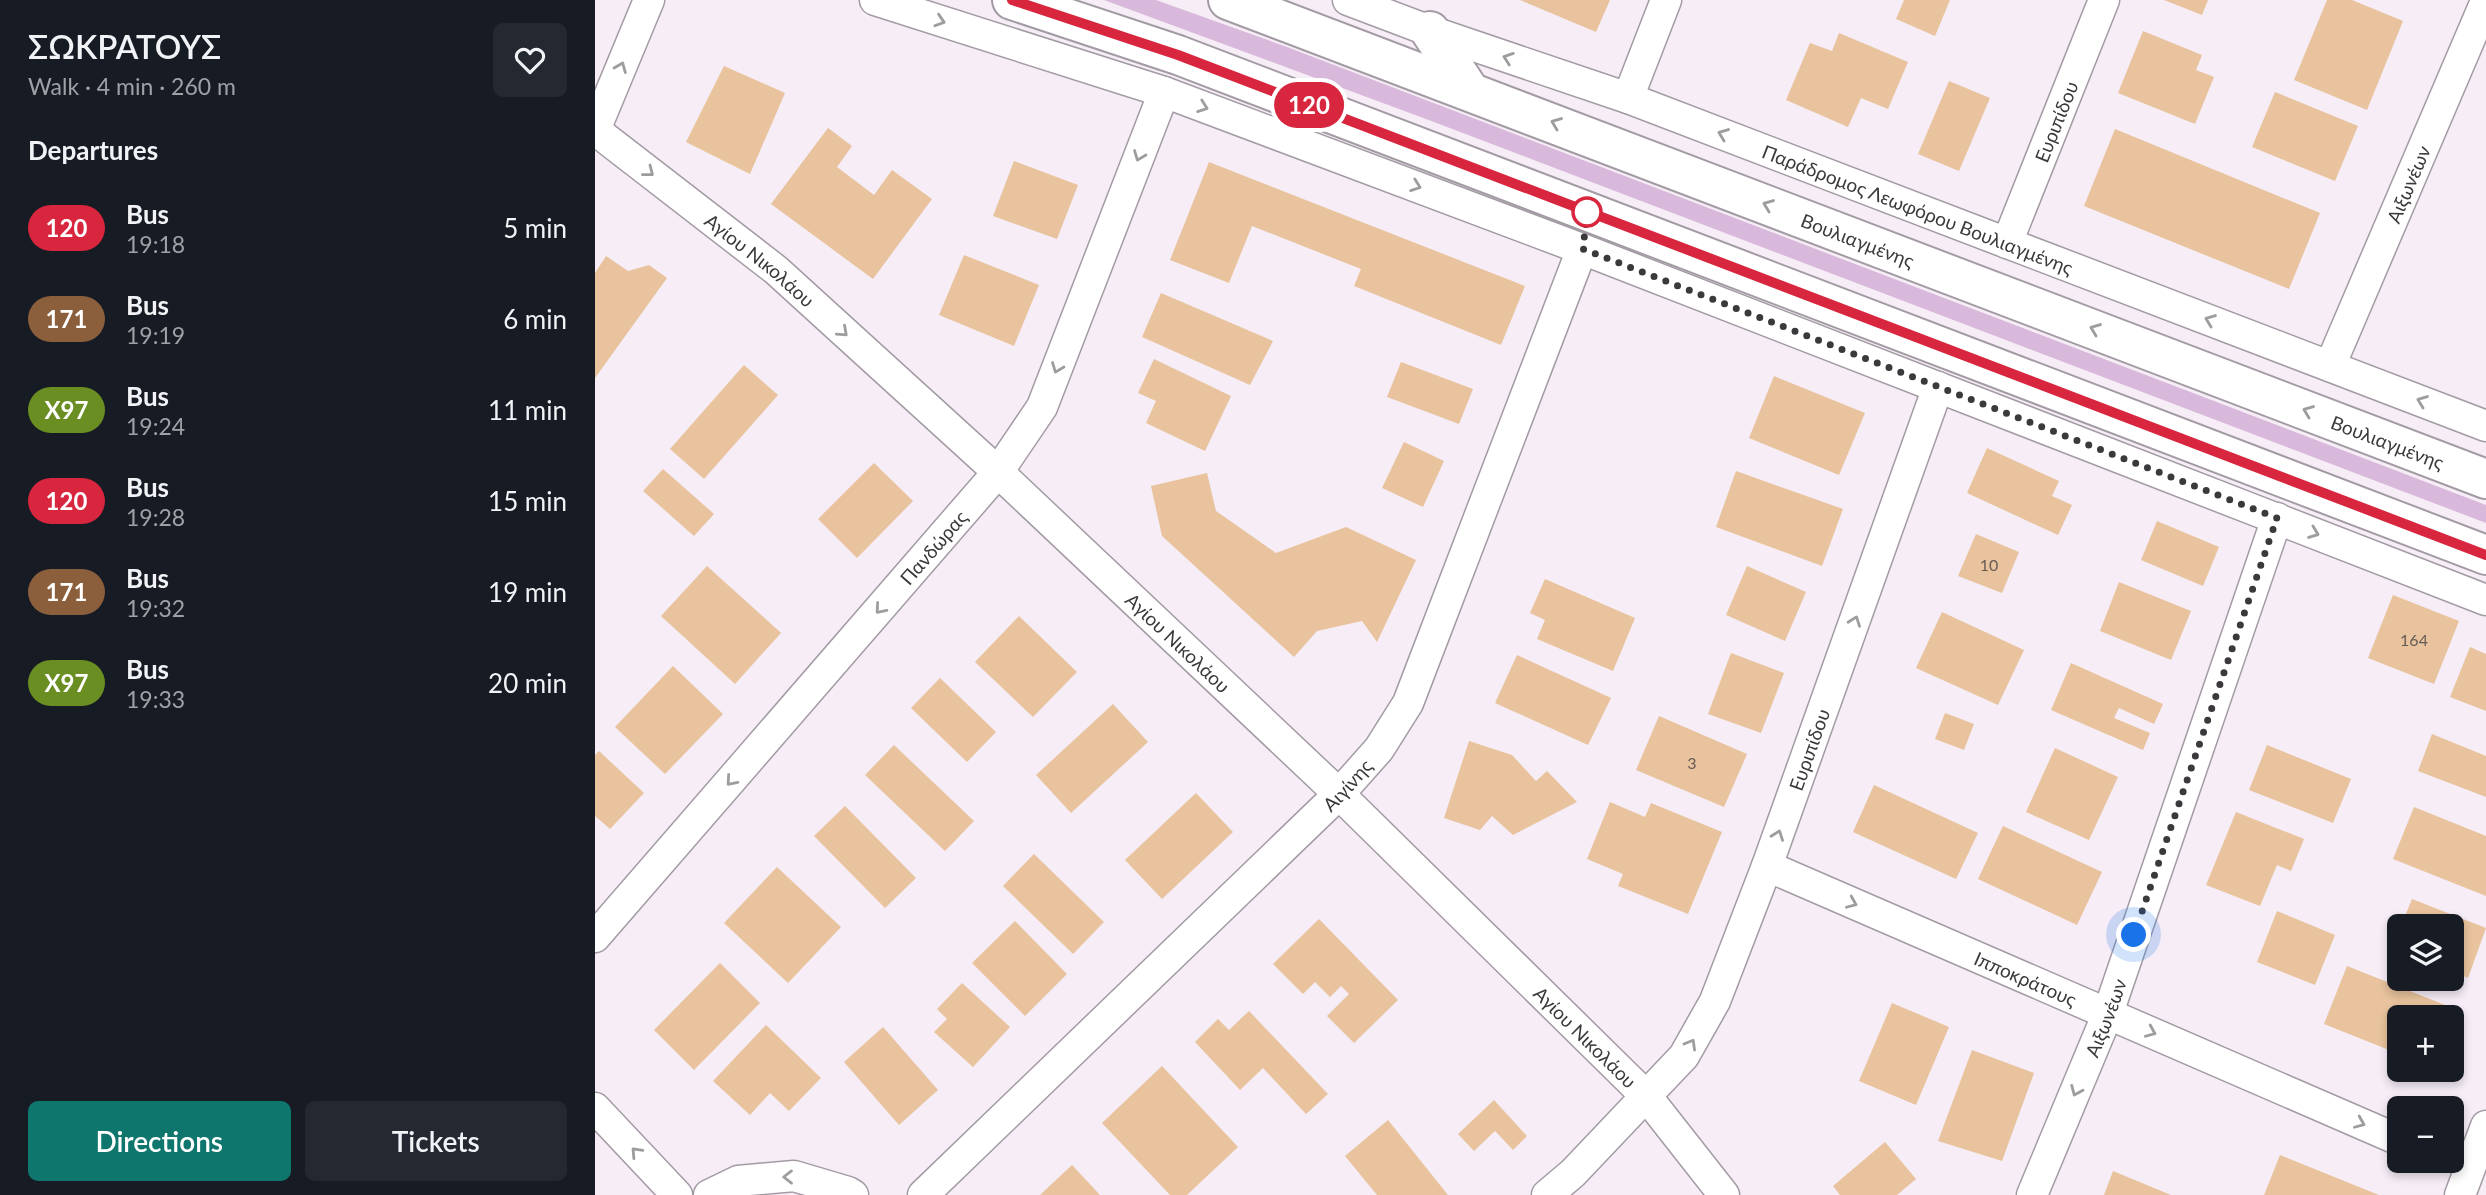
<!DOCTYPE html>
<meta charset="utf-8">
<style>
:root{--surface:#171b24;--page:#242831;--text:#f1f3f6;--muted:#9ea1a6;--accent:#0f766e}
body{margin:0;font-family:Lato,sans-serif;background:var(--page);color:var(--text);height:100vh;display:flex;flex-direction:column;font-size:26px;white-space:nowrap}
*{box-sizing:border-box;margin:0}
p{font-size:23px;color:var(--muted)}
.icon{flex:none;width:38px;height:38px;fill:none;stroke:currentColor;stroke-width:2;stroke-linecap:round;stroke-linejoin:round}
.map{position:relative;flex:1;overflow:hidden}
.side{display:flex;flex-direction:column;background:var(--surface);width:595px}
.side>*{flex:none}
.badge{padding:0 14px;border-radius:23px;font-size:24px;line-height:46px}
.tools{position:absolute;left:1792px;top:914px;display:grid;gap:14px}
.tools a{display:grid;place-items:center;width:77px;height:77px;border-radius:10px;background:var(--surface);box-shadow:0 4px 10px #0003;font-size:35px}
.you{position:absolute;width:35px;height:35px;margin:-18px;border:5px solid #fff;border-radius:50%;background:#1a73e8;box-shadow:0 0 0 10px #1a73e833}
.map>.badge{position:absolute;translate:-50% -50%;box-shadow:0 0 0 4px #fff}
h2{padding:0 28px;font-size:26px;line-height:63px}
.round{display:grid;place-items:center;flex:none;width:74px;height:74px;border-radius:10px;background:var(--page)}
.overview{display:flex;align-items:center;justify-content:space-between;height:119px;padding:0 28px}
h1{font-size:33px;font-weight:600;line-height:52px}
.button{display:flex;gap:14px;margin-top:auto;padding:14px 28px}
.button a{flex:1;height:80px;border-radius:10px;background:var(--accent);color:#fff;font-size:28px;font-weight:600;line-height:80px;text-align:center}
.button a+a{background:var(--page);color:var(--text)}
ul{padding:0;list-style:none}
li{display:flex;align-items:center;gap:21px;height:91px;padding:0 28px}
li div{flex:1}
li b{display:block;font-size:26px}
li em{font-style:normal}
li .badge{min-width:77px;font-weight:700;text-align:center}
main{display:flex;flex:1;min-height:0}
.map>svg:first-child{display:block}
</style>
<main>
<section class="side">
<div class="overview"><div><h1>ΣΩΚΡΑΤΟΥΣ</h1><p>Walk · 4 min · 260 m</p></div><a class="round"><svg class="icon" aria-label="heart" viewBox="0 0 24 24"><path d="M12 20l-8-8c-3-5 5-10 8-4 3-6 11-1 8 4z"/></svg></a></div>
<h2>Departures</h2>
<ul>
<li><span class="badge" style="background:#d7263d;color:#fff">120</span><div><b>Bus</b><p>19:18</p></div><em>5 min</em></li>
<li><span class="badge" style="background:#8b5e3c;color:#fff">171</span><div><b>Bus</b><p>19:19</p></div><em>6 min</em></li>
<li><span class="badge" style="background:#6b8e23;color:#fff">X97</span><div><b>Bus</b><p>19:24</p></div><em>11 min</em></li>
<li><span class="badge" style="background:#d7263d;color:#fff">120</span><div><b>Bus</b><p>19:28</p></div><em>15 min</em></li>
<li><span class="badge" style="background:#8b5e3c;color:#fff">171</span><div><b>Bus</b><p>19:32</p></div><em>19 min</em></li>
<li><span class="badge" style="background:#6b8e23;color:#fff">X97</span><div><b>Bus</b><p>19:33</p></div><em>20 min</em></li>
</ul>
<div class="button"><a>Directions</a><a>Tickets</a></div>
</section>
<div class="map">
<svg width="1891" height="1195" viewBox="0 0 1891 1195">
<rect width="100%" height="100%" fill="#f6edf6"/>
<!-- green -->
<path fill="#d9b9db" d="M 509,0 L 561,0 L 692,47 L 1891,505 L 1891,523 L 831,119 Z"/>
<!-- building -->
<g fill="#e8c39d">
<path d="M 925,0 L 1015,0 L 1001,32 Z"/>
<path d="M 1309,0 L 1355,0 L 1340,36 L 1301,19 Z"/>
<path d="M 1569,0 L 1613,0 L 1607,15 Z"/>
<path d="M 1732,0 L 1757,0 L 1808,21 L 1772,110 L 1699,80 Z"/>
<path d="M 1548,31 L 1607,55 L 1601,70 L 1619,77 L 1600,124 L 1523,93 Z"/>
<path d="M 1244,33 L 1313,62 L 1293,109 L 1266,98 L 1253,127 L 1191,100 L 1215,43 L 1237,51 Z"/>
<path d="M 129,66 L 190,93 L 155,174 L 91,142 Z"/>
<path d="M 1354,81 L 1395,98 L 1364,171 L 1323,154 Z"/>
<path d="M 1680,92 L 1763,126 L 1740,181 L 1657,147 Z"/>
<path d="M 233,128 L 257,146 L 242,167 L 279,195 L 297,170 L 337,199 L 278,279 L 176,204 Z"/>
<path d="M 1520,129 L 1725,213 L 1694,289 L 1489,206 Z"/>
<path d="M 419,161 L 483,185 L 462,239 L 398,216 Z"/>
<path d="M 614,162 L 930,286 L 906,345 L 759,286 L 766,269 L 657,226 L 634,283 L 575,260 Z"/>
<path d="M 369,255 L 444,285 L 419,346 L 344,315 Z"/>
<path d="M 11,256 L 33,271 L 54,265 L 72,278 L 0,378 L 0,273 Z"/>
<path d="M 566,293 L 678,341 L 655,385 L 547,337 Z"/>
<path d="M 559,359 L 636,396 L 610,451 L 551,423 L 561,401 L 543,393 Z"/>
<path d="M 806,362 L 878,389 L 864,424 L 792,397 Z"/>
<path d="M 149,365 L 183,395 L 109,479 L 75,449 Z"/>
<path d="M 1179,376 L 1270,413 L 1244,475 L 1154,438 Z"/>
<path d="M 809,442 L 849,461 L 828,507 L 787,488 Z"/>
<path d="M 1392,448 L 1464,481 L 1457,496 L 1477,505 L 1463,535 L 1372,493 Z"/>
<path d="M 279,463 L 318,501 L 262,558 L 223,519 Z"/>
<path d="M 68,469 L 119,514 L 99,536 L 48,491 Z"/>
<path d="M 1141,471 L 1248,509 L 1227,566 L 1121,527 Z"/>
<path d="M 612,473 L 621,511 L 681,553 L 751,527 L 821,560 L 782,642 L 767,621 L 722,631 L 699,657 L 567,536 L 556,486 Z"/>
<path d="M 1562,521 L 1624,547 L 1608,586 L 1546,560 Z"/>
<path d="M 1381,534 L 1424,552 L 1407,593 L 1363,576 Z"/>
<path d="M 112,566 L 186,633 L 140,684 L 66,616 Z"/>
<path d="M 1152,566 L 1211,592 L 1190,641 L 1131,615 Z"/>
<path d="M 950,579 L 1040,618 L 1018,671 L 942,639 L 950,620 L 935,613 Z"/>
<path d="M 1524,582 L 1596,611 L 1576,660 L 1505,631 Z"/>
<path d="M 1798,595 L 1864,621 L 1839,684 L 1773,658 Z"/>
<path d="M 1347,612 L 1429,650 L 1403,705 L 1321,668 Z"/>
<path d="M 424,616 L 482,672 L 438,717 L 380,662 Z"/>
<path d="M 1875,647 L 1891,654 L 1891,711 L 1855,697 Z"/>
<path d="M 1136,653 L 1189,673 L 1166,733 L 1113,714 Z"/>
<path d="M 922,655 L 1016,698 L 993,745 L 900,703 Z"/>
<path d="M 1476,663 L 1568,704 L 1559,724 L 1524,708 L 1519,718 L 1555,733 L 1548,750 L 1456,710 Z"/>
<path d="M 78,666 L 128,714 L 70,774 L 20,727 Z"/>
<path d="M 345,678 L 401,732 L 372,762 L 316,708 Z"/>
<path d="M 518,704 L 553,742 L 476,813 L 441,775 Z"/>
<path d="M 1350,713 L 1379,724 L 1369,750 L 1340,739 Z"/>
<path d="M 1064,716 L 1152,754 L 1129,807 L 1041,770 Z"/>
<path d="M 1837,734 L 1891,756 L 1891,797 L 1823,771 Z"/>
<path d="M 874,741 L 917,755 L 941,781 L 952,771 L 982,802 L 918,835 L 897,816 L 885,830 L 849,818 Z"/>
<path d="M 299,745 L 379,821 L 350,851 L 270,775 Z"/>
<path d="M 1672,745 L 1756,779 L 1738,823 L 1654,790 Z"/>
<path d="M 1460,748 L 1523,777 L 1494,840 L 1431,812 Z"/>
<path d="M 4,751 L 49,793 L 15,829 L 0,816 L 0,755 Z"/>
<path d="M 1279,785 L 1383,833 L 1361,879 L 1258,832 Z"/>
<path d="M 601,793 L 638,832 L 567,899 L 530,860 Z"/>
<path d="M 1015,802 L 1050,817 L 1056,803 L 1127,832 L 1093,914 L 1023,886 L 1028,874 L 992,859 Z"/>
<path d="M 250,806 L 321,878 L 290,908 L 219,836 Z"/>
<path d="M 1819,807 L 1891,836 L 1891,896 L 1798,859 Z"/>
<path d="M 1641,812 L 1709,839 L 1696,871 L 1682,865 L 1665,906 L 1611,885 Z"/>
<path d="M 1408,826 L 1507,872 L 1482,925 L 1383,879 Z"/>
<path d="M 439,854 L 509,922 L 478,954 L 408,886 Z"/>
<path d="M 182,867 L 246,927 L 193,983 L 129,923 Z"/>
<path d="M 1817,899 L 1891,928 L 1873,978 L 1857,971 L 1857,926 L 1806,926 Z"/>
<path d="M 1682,911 L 1740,935 L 1720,985 L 1662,962 Z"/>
<path d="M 724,919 L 803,1000 L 759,1043 L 732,1016 L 754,994 L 746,986 L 735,997 L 720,982 L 708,994 L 678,964 Z"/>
<path d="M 420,921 L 472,974 L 430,1016 L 377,963 Z"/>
<path d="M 1804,930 L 1804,950 L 1797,947 Z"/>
<path d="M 125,963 L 165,1003 L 99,1070 L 59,1030 Z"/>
<path d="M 1752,966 L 1855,1007 L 1851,1017 L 1804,1017 L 1804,1054 L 1729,1024 Z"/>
<path d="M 367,983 L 415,1027 L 378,1067 L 339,1032 L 352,1019 L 342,1009 Z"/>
<path d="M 1297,1003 L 1354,1027 L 1321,1105 L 1264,1081 Z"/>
<path d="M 654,1011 L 733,1094 L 711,1114 L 668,1068 L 645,1090 L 600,1042 L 623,1019 L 634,1030 Z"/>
<path d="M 171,1025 L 226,1078 L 194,1111 L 175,1093 L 155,1115 L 118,1081 Z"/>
<path d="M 288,1027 L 343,1090 L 304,1125 L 249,1062 Z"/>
<path d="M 1377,1050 L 1439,1073 L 1407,1161 L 1343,1141 Z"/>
<path d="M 567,1066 L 643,1147 L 592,1195 L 575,1195 L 507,1123 Z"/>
<path d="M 899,1100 L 932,1136 L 918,1150 L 900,1131 L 879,1151 L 863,1134 Z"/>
<path d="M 793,1120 L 853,1195 L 782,1195 L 750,1156 Z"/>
<path d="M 1290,1142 L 1321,1179 L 1302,1195 L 1245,1195 L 1238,1186 Z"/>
<path d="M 1685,1155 L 1784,1195 L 1669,1195 Z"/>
<path d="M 477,1165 L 505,1195 L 445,1195 Z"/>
<path d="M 1518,1171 L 1576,1195 L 1509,1195 Z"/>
</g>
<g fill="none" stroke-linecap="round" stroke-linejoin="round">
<!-- minor casing -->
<g stroke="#a39ba4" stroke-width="33">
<g id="minor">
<path d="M 280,0 L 569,92 L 987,249 L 1891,600"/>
<path id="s1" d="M 753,0 L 835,31 L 1033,98 L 1891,426"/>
<path d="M 1033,98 L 1071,0"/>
<path id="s2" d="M 0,130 L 181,270 L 403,472 L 744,794 L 1052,1097 L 1129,1195"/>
<path d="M 0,130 L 54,0"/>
<path id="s3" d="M 1412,243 L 1509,0"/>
<path id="s4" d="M 1735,366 L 1891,1"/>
<path id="s5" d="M 1172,866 L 1804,1140"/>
<path id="s6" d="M 0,937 L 403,472 L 447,407 L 569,92"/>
<path d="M 0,1108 L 82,1195"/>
<path d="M 114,1195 L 143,1181 L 199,1176 L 253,1192 L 258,1195"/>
<path id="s7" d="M 328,1195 L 744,794 L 784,749 L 813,703 L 987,249"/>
<path id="s8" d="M 952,1195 L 978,1173 L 1089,1056 L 1120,1001 L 1172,866 L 1343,387"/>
<path id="s9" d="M 1437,1195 L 1513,1013 L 1682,518"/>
<path d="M 1865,1195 L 1891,1126"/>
</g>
</g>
<!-- primary casing -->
<g stroke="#a39ba4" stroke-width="42">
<g id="primary">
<path d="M 417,0 L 583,55 L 1891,555"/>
<path id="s10" d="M 633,0 L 1891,479"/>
<path d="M 835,31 L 874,90"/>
</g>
</g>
<!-- minor -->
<use href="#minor" stroke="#fff" stroke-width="30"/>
<!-- primary -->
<use href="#primary" stroke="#fff" stroke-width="38"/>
</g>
<!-- one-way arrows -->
<defs><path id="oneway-chevron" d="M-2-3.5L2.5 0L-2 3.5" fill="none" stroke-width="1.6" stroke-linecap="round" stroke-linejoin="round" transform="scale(1.75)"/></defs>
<g stroke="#9e9c9e">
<use href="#oneway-chevron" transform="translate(345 21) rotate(18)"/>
<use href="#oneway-chevron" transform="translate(913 58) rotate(-161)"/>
<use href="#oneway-chevron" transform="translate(26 67) rotate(-68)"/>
<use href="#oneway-chevron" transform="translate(608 107) rotate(20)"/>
<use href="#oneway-chevron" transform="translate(961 123) rotate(-159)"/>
<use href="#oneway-chevron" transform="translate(1128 134) rotate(-159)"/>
<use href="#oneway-chevron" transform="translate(544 156) rotate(111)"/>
<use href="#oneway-chevron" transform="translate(54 172) rotate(38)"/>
<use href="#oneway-chevron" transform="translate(821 186) rotate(20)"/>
<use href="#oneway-chevron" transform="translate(1173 205) rotate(-159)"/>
<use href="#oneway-chevron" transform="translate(1615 320) rotate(-159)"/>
<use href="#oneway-chevron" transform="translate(1500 329) rotate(-159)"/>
<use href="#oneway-chevron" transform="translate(248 332) rotate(42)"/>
<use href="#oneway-chevron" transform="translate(462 368) rotate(111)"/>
<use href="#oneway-chevron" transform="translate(1827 401) rotate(-159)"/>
<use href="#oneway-chevron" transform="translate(1713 411) rotate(-159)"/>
<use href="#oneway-chevron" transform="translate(1719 533) rotate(21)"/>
<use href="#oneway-chevron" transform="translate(285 609) rotate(131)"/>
<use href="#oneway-chevron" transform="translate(1260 621) rotate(-70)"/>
<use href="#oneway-chevron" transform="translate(136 781) rotate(131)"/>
<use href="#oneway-chevron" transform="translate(1183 835) rotate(-70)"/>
<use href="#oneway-chevron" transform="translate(1257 903) rotate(23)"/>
<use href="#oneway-chevron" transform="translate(1556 1032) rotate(23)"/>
<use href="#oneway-chevron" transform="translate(1096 1044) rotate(-60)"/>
<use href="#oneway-chevron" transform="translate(1481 1091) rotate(113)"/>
<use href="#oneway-chevron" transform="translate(1765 1123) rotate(23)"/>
<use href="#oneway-chevron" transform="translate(41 1152) rotate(-133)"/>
<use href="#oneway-chevron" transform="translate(193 1177) rotate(-180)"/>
</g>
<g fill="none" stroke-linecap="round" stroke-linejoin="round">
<!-- line casing -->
<g stroke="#fff" stroke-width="16">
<path id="line" d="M 417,0 L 583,55 L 1891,555"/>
</g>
<!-- line -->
<use href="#line" stroke="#d7263d" stroke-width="10"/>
<!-- walk -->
<path stroke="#3c393d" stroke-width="7" stroke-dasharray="0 12.6" d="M 992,212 L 988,249 L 1682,518 L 1539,935"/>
</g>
<!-- markers -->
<circle fill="#fff" stroke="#d7263d" stroke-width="3.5" cx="992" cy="212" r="14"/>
<g text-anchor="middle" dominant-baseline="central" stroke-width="5" stroke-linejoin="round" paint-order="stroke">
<!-- number labels -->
<g font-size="16" fill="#675c55">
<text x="1394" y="564">10</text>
<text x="1819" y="639">164</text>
<text x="1097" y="762">3</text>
</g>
<!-- street labels -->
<g font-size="19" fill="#3c393d" stroke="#f6edf6">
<text stroke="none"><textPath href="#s3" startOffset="131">Ευριπίδου</textPath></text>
<text stroke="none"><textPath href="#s4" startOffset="198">Αιξωνέων</textPath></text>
<text stroke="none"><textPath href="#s1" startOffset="607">Παράδρομος Λεωφόρου Βουλιαγμένης</textPath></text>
<text stroke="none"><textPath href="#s10" startOffset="674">Βουλιαγμένης</textPath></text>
<text stroke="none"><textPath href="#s2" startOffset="210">Αγίου Νικολάου</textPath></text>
<text stroke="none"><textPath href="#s10" startOffset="1241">Βουλιαγμένης</textPath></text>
<text stroke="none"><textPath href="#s6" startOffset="516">Πανδώρας</textPath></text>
<text stroke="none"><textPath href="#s2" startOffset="777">Αγίου Νικολάου</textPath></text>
<text stroke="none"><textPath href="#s8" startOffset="527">Ευριπίδου</textPath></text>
<text stroke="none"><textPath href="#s7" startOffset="590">Αιγίνης</textPath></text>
<text stroke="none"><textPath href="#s5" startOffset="282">Ιπποκράτους</textPath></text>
<text stroke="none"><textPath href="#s9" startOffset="192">Αιξωνέων</textPath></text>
<text stroke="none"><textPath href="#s2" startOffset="1344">Αγίου Νικολάου</textPath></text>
</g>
</g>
</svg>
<div class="tools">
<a><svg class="icon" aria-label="layers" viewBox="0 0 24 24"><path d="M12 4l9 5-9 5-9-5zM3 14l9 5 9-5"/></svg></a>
<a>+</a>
<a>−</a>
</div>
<div class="you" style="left:1539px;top:935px"></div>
<b class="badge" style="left:714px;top:105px;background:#d7263d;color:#fff">120</b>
</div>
</main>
